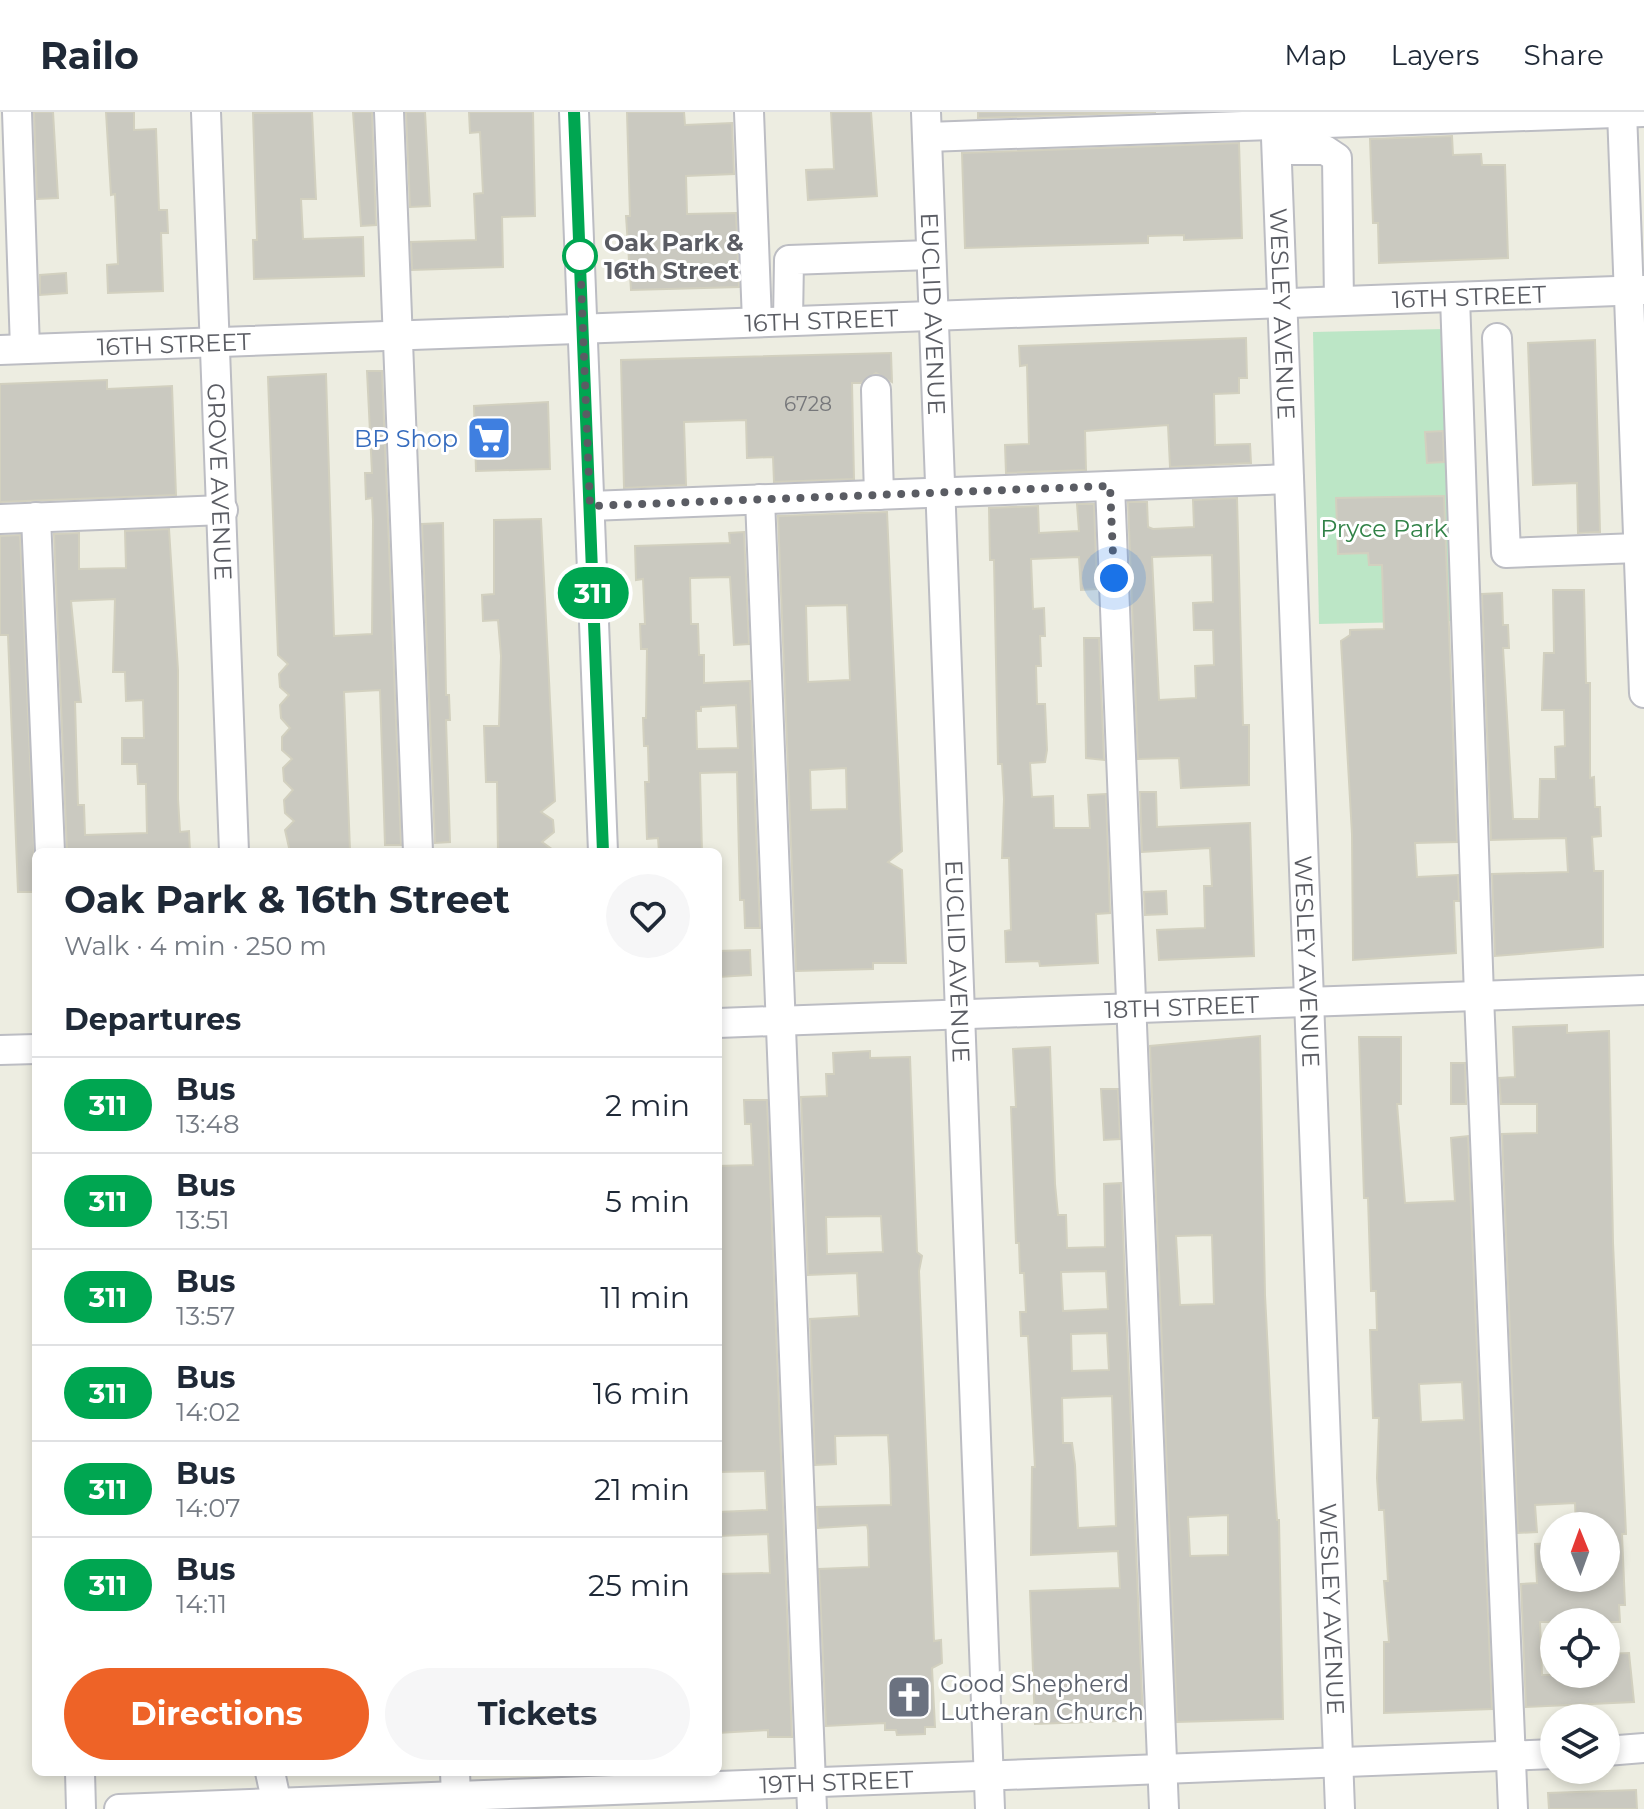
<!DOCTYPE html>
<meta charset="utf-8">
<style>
:root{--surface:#fff;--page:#f6f6f7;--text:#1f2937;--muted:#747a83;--line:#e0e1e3;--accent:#ee6327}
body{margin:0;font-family:Montserrat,sans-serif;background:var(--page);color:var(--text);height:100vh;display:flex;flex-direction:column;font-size:30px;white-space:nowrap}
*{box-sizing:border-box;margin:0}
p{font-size:26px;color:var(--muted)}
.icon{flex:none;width:44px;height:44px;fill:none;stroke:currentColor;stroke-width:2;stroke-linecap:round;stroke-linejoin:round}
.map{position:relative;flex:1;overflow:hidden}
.side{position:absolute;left:32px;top:736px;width:690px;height:928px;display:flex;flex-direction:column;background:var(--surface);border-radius:12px;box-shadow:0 4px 12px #0003}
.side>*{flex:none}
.badge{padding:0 16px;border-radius:26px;font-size:28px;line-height:52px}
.needle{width:52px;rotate:359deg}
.fabs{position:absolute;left:1540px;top:1400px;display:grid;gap:16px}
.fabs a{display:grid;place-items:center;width:80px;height:80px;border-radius:50%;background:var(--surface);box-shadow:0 4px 12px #0003;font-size:40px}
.you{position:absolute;width:40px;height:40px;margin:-20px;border:6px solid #fff;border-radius:50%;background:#1a73e8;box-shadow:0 0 0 12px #1a73e833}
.map>.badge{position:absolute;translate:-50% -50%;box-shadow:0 0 0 4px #fff}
h2{padding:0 32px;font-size:30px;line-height:72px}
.round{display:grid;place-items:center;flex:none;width:84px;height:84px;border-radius:42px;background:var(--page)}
.head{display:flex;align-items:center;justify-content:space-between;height:136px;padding:0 32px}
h1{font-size:38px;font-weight:700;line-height:60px}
.cta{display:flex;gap:16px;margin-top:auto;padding:16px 32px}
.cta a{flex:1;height:92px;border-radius:48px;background:var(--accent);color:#fff;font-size:32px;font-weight:700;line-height:92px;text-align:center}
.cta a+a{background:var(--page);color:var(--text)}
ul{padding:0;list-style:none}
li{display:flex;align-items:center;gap:24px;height:96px;padding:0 32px;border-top:2px solid var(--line)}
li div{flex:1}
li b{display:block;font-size:30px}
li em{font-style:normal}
li .badge{min-width:88px;font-weight:700;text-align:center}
header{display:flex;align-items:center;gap:48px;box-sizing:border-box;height:112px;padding:0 40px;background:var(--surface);border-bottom:2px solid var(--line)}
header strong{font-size:38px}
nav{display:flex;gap:44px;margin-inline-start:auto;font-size:28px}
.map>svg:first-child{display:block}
</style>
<header>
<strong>Railo</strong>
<nav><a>Map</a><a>Layers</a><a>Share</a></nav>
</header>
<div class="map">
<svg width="1644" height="1697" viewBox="0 0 1644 1697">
<rect width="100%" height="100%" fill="#edede1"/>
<!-- green -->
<path fill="#bce6c6" d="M 1445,217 L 1452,509 L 1319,512 L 1313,220 Z"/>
<!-- building -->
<g fill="#cac9c0" stroke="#d2d0bf" stroke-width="2" fill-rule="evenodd">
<path d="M 34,0 L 53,0 L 58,86 L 37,87 Z"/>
<path d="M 106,0 L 134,0 L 134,18 L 156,17 L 159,98 L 167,98 L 168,121 L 161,121 L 163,179 L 108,181 L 107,153 L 118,152 L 115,82 L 111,83 Z"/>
<path d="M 312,0 L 316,87 L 301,87 L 303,127 L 363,125 L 364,164 L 254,167 L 253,128 L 257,128 L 253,1 Z"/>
<path d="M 353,0 L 372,0 L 376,113 L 361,114 Z"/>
<path d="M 406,0 L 425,0 L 430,94 L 410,95 Z"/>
<path d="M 469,0 L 533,0 L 535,104 L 502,105 L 503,155 L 412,158 L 411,130 L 476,128 L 474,82 L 483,81 L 480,20 L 470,21 Z"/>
<path d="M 627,0 L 684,0 L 685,13 L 732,11 L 734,62 L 686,64 L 687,102 L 736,101 L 739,175 L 631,178 L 626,104 L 630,104 Z"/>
<path d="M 831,0 L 871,0 L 877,84 L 808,88 L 806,58 L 834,57 Z"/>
<path d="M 978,0 L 1156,0 L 978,6 Z"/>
<path d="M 1452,24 L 1453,43 L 1481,42 L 1482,53 L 1505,53 L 1508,146 L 1379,151 L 1378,111 L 1373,111 L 1370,27 Z"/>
<path d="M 1239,31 L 1242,126 L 1184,128 L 1184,123 L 1148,124 L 1148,131 L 965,136 L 962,41 Z"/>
<path d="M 66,161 L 67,181 L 40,183 L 40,163 Z"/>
<path d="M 1246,226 L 1247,266 L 1239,266 L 1239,281 L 1214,282 L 1215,333 L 1250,332 L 1251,351 L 1170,355 L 1168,313 L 1085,319 L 1086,358 L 1006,361 L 1005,333 L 1029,332 L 1027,253 L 1020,254 L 1019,234 Z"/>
<path d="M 1595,228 L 1600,420 L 1578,421 L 1577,371 L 1533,373 L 1528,231 Z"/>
<path d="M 891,241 L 892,270 L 876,261 L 861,271 L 852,271 L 854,367 L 774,370 L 773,345 L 747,346 L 746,308 L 684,310 L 686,373 L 624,376 L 621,248 Z"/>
<path d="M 367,259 L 382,259 L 401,733 L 385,733 L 380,578 L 344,580 L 350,739 L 290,740 L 285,718 L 294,709 L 285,701 L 284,688 L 293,678 L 284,669 L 283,656 L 292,647 L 282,638 L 282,625 L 290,616 L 281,606 L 280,593 L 289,583 L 280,575 L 279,562 L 288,552 L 278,543 L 268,265 L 326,262 L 334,524 L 372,522 L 373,409 L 372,386 L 366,387 L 365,361 L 372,361 Z"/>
<path d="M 107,268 L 107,277 L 172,274 L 176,383 L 0,390 L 0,272 Z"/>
<path d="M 548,290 L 550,357 L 476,359 L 474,294 Z"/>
<path d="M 1443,319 L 1444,350 L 1427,351 L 1425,320 Z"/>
<path d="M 1444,384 L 1457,730 L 1415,731 L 1417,765 L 1458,763 L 1459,789 L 1454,789 L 1456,841 L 1353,848 L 1352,722 L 1341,529 L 1350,523 L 1350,518 L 1384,517 L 1382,453 L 1369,453 L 1368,441 L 1338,442 L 1336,386 Z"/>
<path d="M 1237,386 L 1243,613 L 1249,613 L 1249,673 L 1181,676 L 1179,646 L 1138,647 L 1128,390 L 1147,390 L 1148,415 L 1153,417 L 1194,415 L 1193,388 ZM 1212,443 L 1213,490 L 1193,491 L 1194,518 L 1213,518 L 1214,553 L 1195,554 L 1196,586 L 1159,588 L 1152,445 Z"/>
<path d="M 1077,392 L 1094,392 L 1097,477 L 1081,478 L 1079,445 L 1031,447 L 1033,497 L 1044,496 L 1045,524 L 1040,524 L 1041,554 L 1036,554 L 1037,592 L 1045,592 L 1047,638 L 1045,650 L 1030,651 L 1032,685 L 1053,684 L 1054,716 L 1090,716 L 1088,683 L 1106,682 L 1110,801 L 1096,802 L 1098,851 L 1040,854 L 1039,849 L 1006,850 L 1005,819 L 1011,818 L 1009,746 L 1002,746 L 1004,687 L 1002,652 L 998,652 L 994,448 L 990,448 L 989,396 L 1038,394 L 1039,421 L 1079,419 Z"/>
<path d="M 887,400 L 902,739 L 888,750 L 902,758 L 906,851 L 873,851 L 873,857 L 796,859 L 778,404 ZM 847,493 L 850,568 L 808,570 L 806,494 ZM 846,656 L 847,697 L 811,698 L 810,658 Z"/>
<path d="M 541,407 L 555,689 L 541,700 L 553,708 L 554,720 L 542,730 L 556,740 L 498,740 L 497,670 L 486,670 L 484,614 L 499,614 L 501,544 L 498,508 L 483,509 L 482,483 L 494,482 L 494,408 Z"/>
<path d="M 443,411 L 446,583 L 449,583 L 450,608 L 446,608 L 450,730 L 435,731 L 422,412 Z"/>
<path d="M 169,417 L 178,558 L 178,687 L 180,720 L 189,719 L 190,740 L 67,740 L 54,422 L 79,421 L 79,457 L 126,456 L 125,419 ZM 115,487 L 113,560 L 125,560 L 126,589 L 143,588 L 144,626 L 122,626 L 122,652 L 137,652 L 138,672 L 146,672 L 147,721 L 85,723 L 84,693 L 78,693 L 75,590 L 81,590 L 71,489 Z"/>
<path d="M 744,420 L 749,532 L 734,533 L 730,465 L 690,466 L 691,512 L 698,512 L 699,543 L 704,543 L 704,571 L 750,569 L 760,816 L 745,816 L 744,788 L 740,788 L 737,660 L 700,661 L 702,740 L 659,740 L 658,726 L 647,727 L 645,670 L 649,670 L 648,634 L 644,634 L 643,606 L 646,606 L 647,537 L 641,537 L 640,512 L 645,512 L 643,467 L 636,468 L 635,434 L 730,431 L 729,421 ZM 736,593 L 738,636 L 697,637 L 696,599 L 701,599 L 701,595 Z"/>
<path d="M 20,423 L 36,780 L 18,780 L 8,523 L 0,523 L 0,424 Z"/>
<path d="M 1553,478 L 1584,478 L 1586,571 L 1590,571 L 1590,666 L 1594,665 L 1595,695 L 1600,695 L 1601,724 L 1592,725 L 1594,759 L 1603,759 L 1603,835 L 1495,844 L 1492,762 L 1568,760 L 1566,726 L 1491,728 L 1482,482 L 1502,481 L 1503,513 L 1508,513 L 1509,536 L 1503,536 L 1513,707 L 1539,707 L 1540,667 L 1556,667 L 1555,635 L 1565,634 L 1564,598 L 1542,598 L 1544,541 L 1554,541 Z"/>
<path d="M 1084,526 L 1099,526 L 1104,648 L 1086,646 Z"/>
<path d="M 1140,680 L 1156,680 L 1157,715 L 1250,711 L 1254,844 L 1159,848 L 1157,818 L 1205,816 L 1204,774 L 1212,774 L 1210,736 L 1142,740 Z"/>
<path d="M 1166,779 L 1167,802 L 1145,803 L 1144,780 Z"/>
<path d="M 750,838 L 751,863 L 718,865 L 718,839 Z"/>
<path d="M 1567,913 L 1567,921 L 1609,919 L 1613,1131 L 1626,1422 L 1622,1422 L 1625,1493 L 1619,1493 L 1620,1510 L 1540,1510 L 1542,1563 L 1606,1562 L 1606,1542 L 1629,1541 L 1634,1590 L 1526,1595 L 1521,1472 L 1537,1471 L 1535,1432 L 1554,1431 L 1554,1470 L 1606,1468 L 1606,1414 L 1576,1414 L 1575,1391 L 1535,1393 L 1537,1420 L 1518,1421 L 1502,1022 L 1537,1021 L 1537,992 L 1501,992 L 1499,966 L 1515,965 L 1513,915 Z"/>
<path d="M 1260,924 L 1265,1183 L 1275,1378 L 1277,1408 L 1279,1408 L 1283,1607 L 1177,1610 L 1150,934 ZM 1212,1123 L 1214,1192 L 1180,1193 L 1176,1124 ZM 1228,1403 L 1228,1443 L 1190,1444 L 1188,1405 Z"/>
<path d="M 1359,925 L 1401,925 L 1401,992 L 1397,992 L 1405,1091 L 1455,1089 L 1451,1026 L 1468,1024 L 1492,1597 L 1384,1601 L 1384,1530 L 1389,1530 L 1384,1469 L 1388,1469 L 1384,1398 L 1379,1398 L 1377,1366 L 1379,1306 L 1373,1306 L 1370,1218 L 1377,1218 L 1376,1179 L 1371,1179 L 1368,1086 L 1364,1086 ZM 1462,1270 L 1464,1308 L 1421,1310 L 1419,1272 Z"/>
<path d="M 1050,935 L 1055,1072 L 1058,1103 L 1066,1103 L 1067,1136 L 1105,1135 L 1104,1072 L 1121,1071 L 1143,1608 L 1035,1612 L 1030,1479 L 1120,1476 L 1118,1439 L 1031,1443 L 1032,1355 L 1035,1355 L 1028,1224 L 1021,1224 L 1020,1200 L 1026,1200 L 1024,1161 L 1020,1161 L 1019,1131 L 1016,1131 L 1011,995 L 1016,995 L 1013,937 ZM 1106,1159 L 1108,1197 L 1063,1199 L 1061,1160 ZM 1107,1221 L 1109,1258 L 1072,1259 L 1071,1222 ZM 1112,1284 L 1116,1414 L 1078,1416 L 1075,1353 L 1072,1331 L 1063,1331 L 1062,1286 Z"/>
<path d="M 870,939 L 870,946 L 910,945 L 917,1140 L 922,1144 L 919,1159 L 934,1529 L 941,1528 L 942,1551 L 932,1556 L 935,1615 L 925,1615 L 925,1622 L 897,1623 L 896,1618 L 885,1618 L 885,1611 L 826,1614 L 819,1457 L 869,1455 L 868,1418 L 867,1413 L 818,1416 L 817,1395 L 891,1393 L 890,1356 L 888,1323 L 835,1324 L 836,1352 L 815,1353 L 810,1207 L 859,1204 L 857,1161 L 808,1163 L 801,985 L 827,984 L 826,962 L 834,962 L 833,941 ZM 881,1104 L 883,1140 L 827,1142 L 826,1105 Z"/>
<path d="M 1451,951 L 1465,951 L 1466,992 L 1451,992 Z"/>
<path d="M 1101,977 L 1118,977 L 1120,1027 L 1104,1028 Z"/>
<path d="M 744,988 L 767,988 L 792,1625 L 768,1625 L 768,1618 L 718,1621 L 718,1462 L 770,1461 L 768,1422 L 718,1424 L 718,1400 L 767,1398 L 765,1359 L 718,1360 L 718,1054 L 753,1053 L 751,1012 L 745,1012 Z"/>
<path d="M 1636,1678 L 1637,1697 L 1549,1697 L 1548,1681 Z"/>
</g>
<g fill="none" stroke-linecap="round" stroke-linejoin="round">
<!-- minor casing -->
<g stroke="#bcbdc3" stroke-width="32">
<g id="minor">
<path d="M 17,0 L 25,237"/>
<path id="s1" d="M 206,0 L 234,740"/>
<path d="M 389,0 L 418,740"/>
<path d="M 574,0 L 603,740"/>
<path d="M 749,0 L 757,210"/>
<path id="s2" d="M 926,0 L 990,1697"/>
<path id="s3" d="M 1275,0 L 1340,1697"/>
<path d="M 1622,0 L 1644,581"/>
<path d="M 927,25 L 1644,0"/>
<path d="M 1277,38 L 1325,38 L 1337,46 L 1339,189"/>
<path d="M 1455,185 L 1479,884 L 1513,1697"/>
<path d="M 788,209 L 789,148 L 930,143"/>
<path d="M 1497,226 L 1506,441 L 1638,436"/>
<path id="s4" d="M 0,238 L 1644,178"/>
<path d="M 876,278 L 879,383"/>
<path d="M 1110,374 L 1164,1697"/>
<path d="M 760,387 L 812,1697"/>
<path d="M 590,394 L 1289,367"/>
<path d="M 36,405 L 50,740"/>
<path d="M 0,407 L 223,398"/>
<path id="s5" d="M 718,911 L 1644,878"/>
<path d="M 0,938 L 36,937"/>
<path d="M 1606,1639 L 1644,1636"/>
<path d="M 80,1660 L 81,1697"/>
<path d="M 270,1660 L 278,1697"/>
<path d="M 455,1660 L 456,1684"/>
<path id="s6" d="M 119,1697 L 1554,1642"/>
</g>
</g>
<!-- minor -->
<use href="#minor" stroke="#fff" stroke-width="28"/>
</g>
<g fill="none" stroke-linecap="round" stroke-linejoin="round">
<!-- line casing -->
<g stroke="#fff" stroke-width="18">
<path id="line" d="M 574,0 L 603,740"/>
</g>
<!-- line -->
<use href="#line" stroke="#00a651" stroke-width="12"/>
<!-- walk -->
<path stroke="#5a5c63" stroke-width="8" stroke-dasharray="0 14.4" d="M 580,144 L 590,394 L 1110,374 L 1114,466"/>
</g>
<!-- icons -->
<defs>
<g id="supermarket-square" transform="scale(2.3)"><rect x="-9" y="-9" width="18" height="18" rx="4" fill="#3f7fe0" stroke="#fff"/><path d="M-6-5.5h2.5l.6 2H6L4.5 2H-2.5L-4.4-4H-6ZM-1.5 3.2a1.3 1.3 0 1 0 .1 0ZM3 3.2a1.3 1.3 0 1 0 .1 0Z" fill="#fff"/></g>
<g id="church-square" transform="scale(2.3)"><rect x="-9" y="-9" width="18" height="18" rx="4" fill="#6b7280" stroke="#fff"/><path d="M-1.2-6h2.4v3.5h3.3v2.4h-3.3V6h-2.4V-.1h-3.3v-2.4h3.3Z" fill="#fff"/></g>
</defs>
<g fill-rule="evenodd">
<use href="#supermarket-square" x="489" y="326"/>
<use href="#church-square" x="909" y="1585"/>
</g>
<!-- markers -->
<circle fill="#fff" stroke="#00a651" stroke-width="4" cx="580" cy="144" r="16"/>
<g text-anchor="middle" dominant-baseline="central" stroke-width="6" stroke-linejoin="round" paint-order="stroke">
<!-- number labels -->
<g font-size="20" fill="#76777a">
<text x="808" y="292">6728</text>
</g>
<!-- stop labels -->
<g font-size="24" font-weight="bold" fill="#5a5c63" stroke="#fff" text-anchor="start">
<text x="604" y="130">Oak Park &amp;<tspan x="604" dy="28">16th Street</tspan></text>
</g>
<!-- street labels -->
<g font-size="24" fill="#5a5c63" stroke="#fff">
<text stroke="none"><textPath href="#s4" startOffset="1470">16TH STREET</textPath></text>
<text stroke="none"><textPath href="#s2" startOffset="202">EUCLID AVENUE</textPath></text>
<text stroke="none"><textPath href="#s3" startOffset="202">WESLEY AVENUE</textPath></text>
<text stroke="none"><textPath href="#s4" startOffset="822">16TH STREET</textPath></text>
<text stroke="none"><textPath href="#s4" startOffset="174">16TH STREET</textPath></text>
<text stroke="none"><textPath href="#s1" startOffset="370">GROVE AVENUE</textPath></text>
<text stroke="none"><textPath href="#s2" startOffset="850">EUCLID AVENUE</textPath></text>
<text stroke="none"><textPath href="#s3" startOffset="850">WESLEY AVENUE</textPath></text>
<text stroke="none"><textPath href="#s5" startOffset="464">18TH STREET</textPath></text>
<text stroke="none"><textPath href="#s3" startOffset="1498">WESLEY AVENUE</textPath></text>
<text stroke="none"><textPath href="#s6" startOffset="718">19TH STREET</textPath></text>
</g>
<!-- shop labels -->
<g font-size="24" fill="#366cbe" stroke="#fff" text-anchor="end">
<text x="458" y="326">BP Shop</text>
</g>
<!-- park labels -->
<g font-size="24" fill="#318247" stroke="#fff">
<text x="1384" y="416">Pryce Park</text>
</g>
<!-- worship labels -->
<g font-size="24" fill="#5b616d" stroke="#fff" text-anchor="start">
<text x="940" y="1571">Good Shepherd<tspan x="940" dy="28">Lutheran Church</tspan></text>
</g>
</g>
</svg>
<div class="fabs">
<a><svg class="needle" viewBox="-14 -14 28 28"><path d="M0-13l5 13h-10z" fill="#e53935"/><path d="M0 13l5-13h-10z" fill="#747a83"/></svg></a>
<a><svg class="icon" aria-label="locate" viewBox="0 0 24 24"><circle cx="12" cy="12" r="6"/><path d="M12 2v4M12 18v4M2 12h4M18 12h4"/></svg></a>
<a><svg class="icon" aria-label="layers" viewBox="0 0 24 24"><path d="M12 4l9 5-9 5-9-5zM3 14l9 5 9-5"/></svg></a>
</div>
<div class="you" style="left:1114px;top:466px"></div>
<b class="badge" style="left:593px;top:481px;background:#00a651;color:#fff">311</b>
<section class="side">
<div class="head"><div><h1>Oak Park &amp; 16th Street</h1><p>Walk · 4 min · 250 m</p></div><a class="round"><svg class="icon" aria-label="heart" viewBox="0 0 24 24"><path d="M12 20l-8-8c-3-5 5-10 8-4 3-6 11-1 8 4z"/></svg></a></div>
<h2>Departures</h2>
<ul>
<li><span class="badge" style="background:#00a651;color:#fff">311</span><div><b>Bus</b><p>13:48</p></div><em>2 min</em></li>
<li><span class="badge" style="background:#00a651;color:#fff">311</span><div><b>Bus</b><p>13:51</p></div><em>5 min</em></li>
<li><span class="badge" style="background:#00a651;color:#fff">311</span><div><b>Bus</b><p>13:57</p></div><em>11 min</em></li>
<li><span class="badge" style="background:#00a651;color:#fff">311</span><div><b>Bus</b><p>14:02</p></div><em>16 min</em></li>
<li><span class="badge" style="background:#00a651;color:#fff">311</span><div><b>Bus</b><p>14:07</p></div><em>21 min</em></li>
<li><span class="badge" style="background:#00a651;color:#fff">311</span><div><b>Bus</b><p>14:11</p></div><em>25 min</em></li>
</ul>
<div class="cta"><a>Directions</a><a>Tickets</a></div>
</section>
</div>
